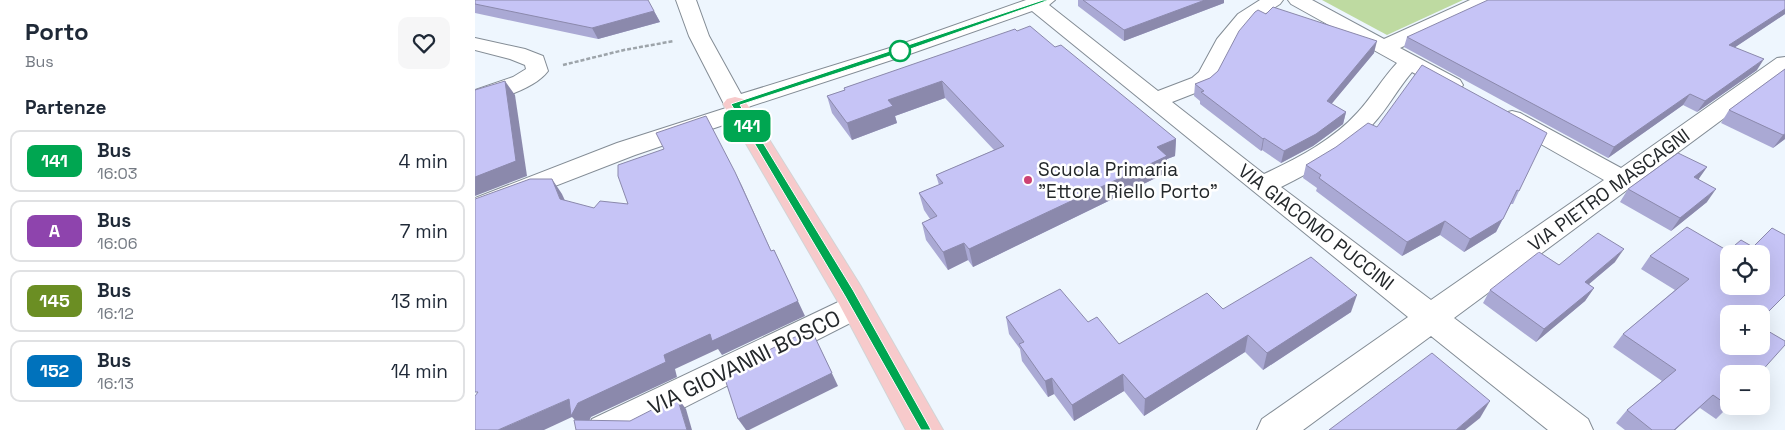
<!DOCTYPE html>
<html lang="it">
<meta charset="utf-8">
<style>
:root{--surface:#fff;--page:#f6f6f7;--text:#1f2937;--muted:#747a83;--line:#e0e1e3}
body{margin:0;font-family:"Space Grotesk",sans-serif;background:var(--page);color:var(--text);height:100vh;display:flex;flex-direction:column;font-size:19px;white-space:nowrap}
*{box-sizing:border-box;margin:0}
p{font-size:16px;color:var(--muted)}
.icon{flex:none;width:28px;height:28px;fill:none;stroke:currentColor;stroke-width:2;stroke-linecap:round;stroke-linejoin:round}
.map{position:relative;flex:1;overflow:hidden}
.panel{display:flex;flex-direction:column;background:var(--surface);width:475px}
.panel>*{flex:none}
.badge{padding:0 10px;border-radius:8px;font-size:18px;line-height:32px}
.buttons{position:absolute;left:1245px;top:245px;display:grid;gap:10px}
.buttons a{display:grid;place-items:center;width:50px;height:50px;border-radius:10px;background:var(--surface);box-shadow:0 5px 20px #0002;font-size:25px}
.map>.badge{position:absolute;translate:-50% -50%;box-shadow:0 0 0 2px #fff}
h2{padding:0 25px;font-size:19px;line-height:45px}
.round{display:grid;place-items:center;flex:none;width:52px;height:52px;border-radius:10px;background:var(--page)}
.summary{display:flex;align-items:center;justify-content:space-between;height:85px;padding:0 25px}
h1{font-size:24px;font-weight:700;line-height:38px}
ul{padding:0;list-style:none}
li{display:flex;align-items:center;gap:15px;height:62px;margin:0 10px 8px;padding:0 15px;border:2px solid var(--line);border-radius:10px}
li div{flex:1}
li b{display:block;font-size:19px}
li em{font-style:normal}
li .badge{min-width:55px;font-weight:700;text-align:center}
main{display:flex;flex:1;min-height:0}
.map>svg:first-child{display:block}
</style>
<main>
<section class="panel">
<div class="summary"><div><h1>Porto</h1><p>Bus</p></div><a class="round"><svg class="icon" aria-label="heart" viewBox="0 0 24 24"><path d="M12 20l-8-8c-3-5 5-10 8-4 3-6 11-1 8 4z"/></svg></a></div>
<h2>Partenze</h2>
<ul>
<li><span class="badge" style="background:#00a651;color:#fff">141</span><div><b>Bus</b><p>16:03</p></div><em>4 min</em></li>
<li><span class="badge" style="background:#8e44ad;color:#fff">A</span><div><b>Bus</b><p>16:06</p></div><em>7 min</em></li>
<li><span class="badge" style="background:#6b8e23;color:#fff">145</span><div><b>Bus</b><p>16:12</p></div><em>13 min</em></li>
<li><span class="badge" style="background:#0072bc;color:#fff">152</span><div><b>Bus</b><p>16:13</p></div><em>14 min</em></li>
</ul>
</section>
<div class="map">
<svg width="1310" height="430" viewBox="0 0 1310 430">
<rect width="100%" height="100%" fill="#eef6fe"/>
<!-- green -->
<path fill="#bedaa1" d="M 847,0 L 988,0 L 912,35 Z"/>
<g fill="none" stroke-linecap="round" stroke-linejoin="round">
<!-- minor casing -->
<g stroke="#838c95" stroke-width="2">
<g id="minor">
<path d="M 201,0 L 221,0 L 234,36 L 266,94 L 418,47 L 551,0 L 580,0 L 574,5 L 683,91 L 717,78 L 724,72 L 742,39 L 763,14 L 785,0 L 808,0 L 805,4 L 777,22 L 761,41 L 741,81 L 733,88 L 697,102 L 789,174 C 823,158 858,140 883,112 C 897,97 907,79 922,63 L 816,4 L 813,0 L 837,0 L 909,39 L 995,0 L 1021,0 L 1018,4 L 925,48 L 985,80 L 988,85 L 985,90 C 968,94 952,80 937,72 C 923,88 913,108 898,124 C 872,152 839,171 806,187 L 956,300 L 1129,180 L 1029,123 L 1025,118 L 1029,113 L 1037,111 L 1045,113 L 1146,168 L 1302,58 L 1310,57 L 1310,73 L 979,318 L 1113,419 L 1118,430 L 1073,430 L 956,336 L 828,430 L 782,430 L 787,419 L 933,317 L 557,11 L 432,55 L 273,107 L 276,112 L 272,117 L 160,155 L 0,217 L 0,198 L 142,143 L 251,108 L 214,36 Z"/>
<path d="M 0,38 L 50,49 L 68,56 L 73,71 C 60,89 21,100 0,105 L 0,90 L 38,77 L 51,69 L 50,65 L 35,59 L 0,50 Z"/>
<path d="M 380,294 L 391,297 L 396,306 L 391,315 L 165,430 L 112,430 L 117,419 Z"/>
</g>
</g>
<!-- major casing -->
<g stroke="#d3d4d5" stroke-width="2">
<path id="major" d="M 260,97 L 268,99 L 272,104 L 385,285 L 468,430 L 431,430 L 362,300 L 248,104 L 252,99 Z"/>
</g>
<!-- path -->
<path stroke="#9da4aa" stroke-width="2.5" stroke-dasharray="4 2" stroke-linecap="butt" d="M 88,65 L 149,50 L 199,41"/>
<!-- minor -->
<use href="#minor" fill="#fff" fill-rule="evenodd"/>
<!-- major -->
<use href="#major" fill="#f7cacb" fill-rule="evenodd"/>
</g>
<!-- wall -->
<g fill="#aaa9d4">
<path d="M 0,0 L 179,11 L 185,22 L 123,39 L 0,13 Z"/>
<path d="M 603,0 L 749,0 L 749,3 L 649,41 L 603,6 Z"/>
<path d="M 1310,0 L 1310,14 L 1260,47 L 1282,70 L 1222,112 L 1208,105 L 1133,158 L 929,47 L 932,37 Z"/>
<path d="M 791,14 L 899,53 L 856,104 L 871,112 L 868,124 L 838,146 L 806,163 L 787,150 L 786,151 L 725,104 L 725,101 L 719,96 L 720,84 L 735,78 L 743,71 Z"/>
<path d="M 542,31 L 580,47 L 701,139 L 700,156 L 692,159 L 691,173 L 498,267 L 493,260 L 473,270 L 451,240 L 447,223 L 455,219 L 449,210 L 444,193 L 464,185 L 461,175 L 519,150 L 470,98 L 420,116 L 422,123 L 377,140 L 357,113 L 352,96 L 370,90 L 369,88 Z"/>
<path d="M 1310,69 L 1310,139 L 1298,148 L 1246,123 L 1254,110 Z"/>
<path d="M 902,127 L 1044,191 L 1038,204 L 1036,204 L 1021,232 L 989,252 L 965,235 L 927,256 L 841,191 L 842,188 L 828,178 L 831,165 Z"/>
<path d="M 1232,167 L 1223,179 L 1232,202 L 1196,231 L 1145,202 L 1153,189 Z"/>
<path d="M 1175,256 L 1286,314 L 1254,374 L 1254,406 L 1241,419 L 1225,408 L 1200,430 L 1150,430 L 1141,423 L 1152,410 L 1187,381 L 1138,347 L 1148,334 L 1200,290 L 1166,269 Z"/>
<path d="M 1140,262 L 1114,284 L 1119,288 L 1110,301 L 1061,342 L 1008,303 L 1015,290 L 1084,265 Z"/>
<path d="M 748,309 L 876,312 L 788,370 L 770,352 L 669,416 L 649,391 L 599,421 L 579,394 L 573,397 L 547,361 L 545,349 L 534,334 L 531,317 L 613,322 L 644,344 Z"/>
</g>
<!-- shaded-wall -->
<g fill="#8b89ac">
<path d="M 730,0 L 749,0 L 749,3 L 649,41 L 649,30 Z"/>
<path d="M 1310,9 L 1310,14 L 1247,56 L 1254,45 Z"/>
<path d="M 179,11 L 185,22 L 123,39 L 117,28 Z"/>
<path d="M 902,41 L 899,53 L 849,113 L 852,101 Z"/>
<path d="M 1289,59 L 1282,70 L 1222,112 L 1230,101 Z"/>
<path d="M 30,81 L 40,95 L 52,176 L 0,196 L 0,177 Z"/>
<path d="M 467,81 L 470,98 L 420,116 L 422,123 L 377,140 L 372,123 L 413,100 Z"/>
<path d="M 1215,94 L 1208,105 L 1133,158 L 1139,147 Z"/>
<path d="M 871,112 L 868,124 L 838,146 L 806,163 L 809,151 Z"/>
<path d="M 1310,134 L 1310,139 L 1298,148 L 1308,135 Z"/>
<path d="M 789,138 L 787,150 L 786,151 L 788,139 Z"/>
<path d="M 701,139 L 700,156 L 692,159 L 691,173 L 498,267 L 494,249 L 682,147 Z"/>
<path d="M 1232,167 L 1223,180 L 1219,177 Z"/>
<path d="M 260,172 L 267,186 L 303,266 L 296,251 Z"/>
<path d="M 77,179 L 87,194 L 96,214 L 85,199 Z"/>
<path d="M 1241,189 L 1232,202 L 1196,231 L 1205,218 Z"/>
<path d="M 1042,190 L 1021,232 L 989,252 L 995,239 Z"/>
<path d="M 970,221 L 965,235 L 927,256 L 932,242 Z"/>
<path d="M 489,243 L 493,260 L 473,270 L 468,252 Z"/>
<path d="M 1149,249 L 1140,262 L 1101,295 L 1110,282 Z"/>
<path d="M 299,250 L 330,316 L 247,355 L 243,349 L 200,369 L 202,377 L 116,417 L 110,430 L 97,417 L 69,430 L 23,430 L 94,399 L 103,403 L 189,355 Z"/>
<path d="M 1119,288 L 1110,301 L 1061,342 L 1069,329 Z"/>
<path d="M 882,295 L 876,312 L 788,370 L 792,353 Z"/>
<path d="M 336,329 L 363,386 L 274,430 L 271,430 L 263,419 Z"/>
<path d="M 773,335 L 770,352 L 669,416 L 670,399 Z"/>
<path d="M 648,374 L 649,391 L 599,421 L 597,405 Z"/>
<path d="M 577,378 L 579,394 L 573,397 L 570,381 Z"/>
<path d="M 1238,395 L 1200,430 L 1199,430 Z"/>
<path d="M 202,397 L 211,409 L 217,430 L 212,430 Z"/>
<path d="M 1015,401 L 1005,418 L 990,430 L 981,430 Z"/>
</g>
<!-- building -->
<g fill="#c6c4f6" stroke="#8b89ac" fill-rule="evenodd">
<path d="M 0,0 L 173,0 L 179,11 L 117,28 L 0,4 Z"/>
<path d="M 608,0 L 730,0 L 649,30 Z"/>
<path d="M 1013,0 L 1310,0 L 1310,9 L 1254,45 L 1289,59 L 1230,101 L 1215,94 L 1139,147 L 932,37 Z"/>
<path d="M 798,7 L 902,41 L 852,101 L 871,112 L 841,134 L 809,151 L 789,138 L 788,139 L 726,92 L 729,91 L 720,84 L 735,78 L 743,71 L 764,31 L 780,12 L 783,10 L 791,14 Z"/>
<path d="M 555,26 L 580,47 L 586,45 L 701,139 L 682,147 L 692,156 L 494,249 L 489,243 L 468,252 L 447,223 L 462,216 L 444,193 L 468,183 L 461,175 L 529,146 L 467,81 L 413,100 L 418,106 L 372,123 L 352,96 L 370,90 L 369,88 L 540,29 L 542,31 Z"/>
<path d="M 947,65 L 1072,133 L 1044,191 L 1042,190 L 1028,219 L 995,239 L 970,221 L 932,242 L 844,178 L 846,175 L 831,165 L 861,147 L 893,123 L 902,127 Z"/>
<path d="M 1310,69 L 1310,134 L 1308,135 L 1254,110 Z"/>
<path d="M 30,81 L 41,161 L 0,177 L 0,90 Z"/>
<path d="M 231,116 L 260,172 L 296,251 L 299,250 L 323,301 L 237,341 L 235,334 L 189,355 L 191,362 L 103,403 L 96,416 L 94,399 L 23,430 L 0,430 L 0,396 L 3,392 L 0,392 L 0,199 L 55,179 L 77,179 L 85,199 L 119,208 L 125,201 L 153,204 L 143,176 L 143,165 L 189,149 L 181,133 Z"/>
<path d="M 1203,153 L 1232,167 L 1219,177 L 1241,189 L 1205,218 L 1153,189 Z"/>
<path d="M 1212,227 L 1253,251 L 1266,240 L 1278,247 L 1297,228 L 1310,235 L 1310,295 L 1286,319 L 1286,314 L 1254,314 L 1254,346 L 1286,346 L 1286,327 L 1310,341 L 1310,345 L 1284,374 L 1254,374 L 1254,406 L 1238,395 L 1199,430 L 1177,430 L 1152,410 L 1201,370 L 1148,334 L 1214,279 L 1175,256 ZM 1254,254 L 1286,254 L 1286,286 L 1254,286 Z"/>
<path d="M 1123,233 L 1149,249 L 1110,282 L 1119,288 L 1069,329 L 1015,290 L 1064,252 L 1084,265 Z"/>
<path d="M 836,257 L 882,295 L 792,353 L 773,335 L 670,399 L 648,374 L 597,405 L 577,378 L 570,381 L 544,344 L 549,342 L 531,317 L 585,289 L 613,322 L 622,317 L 644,344 L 732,293 L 748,309 Z"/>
<path d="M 336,329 L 357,373 L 263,419 L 248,373 Z"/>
<path d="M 957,353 L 1015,401 L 981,430 L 854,430 Z"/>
<path d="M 202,397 L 212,430 L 101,430 L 99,420 L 155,421 Z"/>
</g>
<!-- line -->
<path fill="#00a651" stroke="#fff" d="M 568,0 L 574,0 L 427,52 L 265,105 L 378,290 L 454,426 L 456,430 L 446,430 L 370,296 L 256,104 Z"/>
<!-- markers -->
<circle fill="#fff" stroke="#00a651" stroke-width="2.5" cx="425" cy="51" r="10"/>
<circle fill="#cd4274" stroke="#fff" stroke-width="2" cx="553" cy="180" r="5"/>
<g text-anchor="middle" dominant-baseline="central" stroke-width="5" stroke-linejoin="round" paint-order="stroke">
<!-- poi labels -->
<g font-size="19" fill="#24282b" stroke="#fff" text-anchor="start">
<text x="563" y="169">Scuola Primaria<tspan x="563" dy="22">"Ettore Riello Porto"</tspan></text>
</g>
<!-- street labels -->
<g font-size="19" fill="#24282b" stroke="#fff">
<text transform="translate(1134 190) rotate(-36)">VIA PIETRO MASCAGNI</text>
<text transform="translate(841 227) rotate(38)">VIA GIACOMO PUCCINI</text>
</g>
<!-- near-street labels -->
<g font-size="22" fill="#24282b" stroke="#fff">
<text transform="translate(269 362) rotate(-26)">VIA GIOVANNI BOSCO</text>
</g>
</g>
</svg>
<div class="buttons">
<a><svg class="icon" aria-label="locate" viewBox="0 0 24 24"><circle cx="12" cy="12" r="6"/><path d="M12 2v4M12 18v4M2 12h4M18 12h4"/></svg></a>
<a>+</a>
<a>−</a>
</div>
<b class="badge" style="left:272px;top:126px;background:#00a651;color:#fff">141</b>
</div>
</main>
